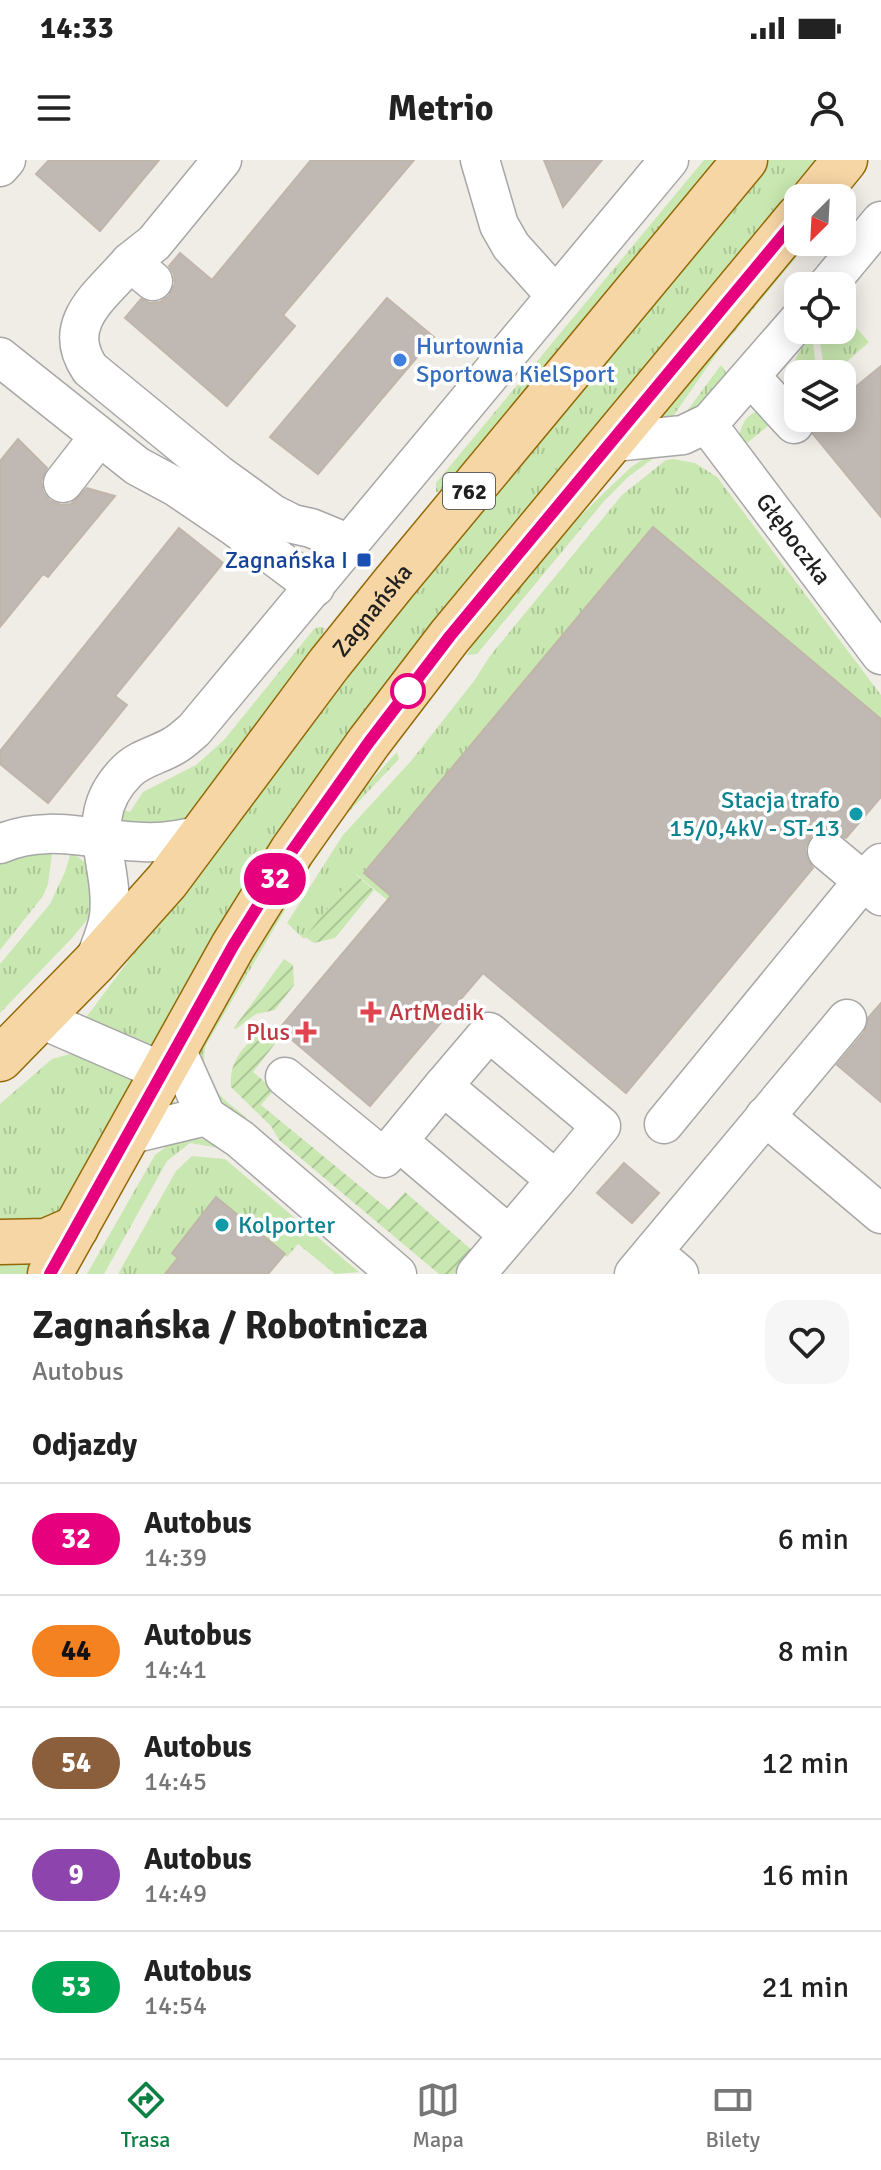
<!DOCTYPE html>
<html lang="pl">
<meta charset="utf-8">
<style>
:root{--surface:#fff;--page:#f6f6f6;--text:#222;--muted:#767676;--line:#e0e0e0;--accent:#0b8043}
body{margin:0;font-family:Signika,sans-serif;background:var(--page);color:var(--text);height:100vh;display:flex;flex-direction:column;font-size:30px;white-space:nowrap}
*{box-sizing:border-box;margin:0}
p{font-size:26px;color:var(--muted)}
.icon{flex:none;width:44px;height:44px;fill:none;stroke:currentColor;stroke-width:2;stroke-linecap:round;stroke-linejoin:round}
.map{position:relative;height:1114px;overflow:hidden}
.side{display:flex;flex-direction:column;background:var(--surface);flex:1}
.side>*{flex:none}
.badge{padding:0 16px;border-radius:26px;font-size:28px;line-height:52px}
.needle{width:52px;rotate:204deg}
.tools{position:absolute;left:784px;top:24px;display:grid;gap:16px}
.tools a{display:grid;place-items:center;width:72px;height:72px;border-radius:16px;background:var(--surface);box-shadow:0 4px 20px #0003;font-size:40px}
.map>.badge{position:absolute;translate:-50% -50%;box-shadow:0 0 0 4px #fff}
h2{padding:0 32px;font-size:30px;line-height:72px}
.round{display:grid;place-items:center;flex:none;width:84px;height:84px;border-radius:24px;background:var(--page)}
.headline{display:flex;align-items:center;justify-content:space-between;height:136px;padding:0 32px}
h1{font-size:38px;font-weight:700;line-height:60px}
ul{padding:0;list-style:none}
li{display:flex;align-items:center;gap:24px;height:112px;padding:0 32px;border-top:2px solid var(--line)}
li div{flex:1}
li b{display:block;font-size:30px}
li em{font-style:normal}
li .badge{min-width:88px;font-weight:700;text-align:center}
.status{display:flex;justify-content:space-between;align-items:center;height:56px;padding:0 40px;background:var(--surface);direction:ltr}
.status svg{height:22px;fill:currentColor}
header{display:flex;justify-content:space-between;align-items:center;height:104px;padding:0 32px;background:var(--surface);font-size:36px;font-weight:700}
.tabs{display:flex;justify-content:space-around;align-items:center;height:112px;border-top:2px solid var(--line);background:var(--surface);font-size:22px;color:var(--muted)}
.tabs a{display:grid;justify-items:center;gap:4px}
.tabs .on{color:var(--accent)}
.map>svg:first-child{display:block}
</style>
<div class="status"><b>14:33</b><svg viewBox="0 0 49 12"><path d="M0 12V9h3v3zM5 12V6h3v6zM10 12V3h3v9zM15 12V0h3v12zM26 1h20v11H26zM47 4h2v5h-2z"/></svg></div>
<header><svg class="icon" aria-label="menu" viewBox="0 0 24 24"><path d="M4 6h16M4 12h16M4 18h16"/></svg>Metrio<svg class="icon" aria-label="person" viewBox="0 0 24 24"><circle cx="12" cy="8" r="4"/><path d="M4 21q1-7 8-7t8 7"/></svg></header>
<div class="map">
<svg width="881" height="1114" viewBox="0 0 881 1114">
<defs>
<pattern id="grass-tufts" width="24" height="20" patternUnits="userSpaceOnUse" patternTransform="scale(2)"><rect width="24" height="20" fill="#c9e7b0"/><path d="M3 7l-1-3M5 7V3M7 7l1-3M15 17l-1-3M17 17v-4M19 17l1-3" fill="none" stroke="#acc697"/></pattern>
<pattern id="garden-furrows" width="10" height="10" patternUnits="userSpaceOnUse" patternTransform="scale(2)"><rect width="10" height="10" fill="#c9e7b0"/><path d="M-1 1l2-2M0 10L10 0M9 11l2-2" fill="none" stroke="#acc697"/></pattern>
</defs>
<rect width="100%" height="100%" fill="#f0ede7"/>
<!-- grass -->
<g fill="url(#grass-tufts)">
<path d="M 704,0 L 723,0 L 470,303 L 439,332 L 436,332 L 436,323 Z"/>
<path d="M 766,0 L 823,0 L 154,892 L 82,863 L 362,488 Z"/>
<path d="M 801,82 L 809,82 L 717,193 L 667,265 L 655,256 Z"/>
<path d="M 842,152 L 869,182 L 833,214 L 825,214 L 818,170 L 842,170 Z"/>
<path d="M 812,175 L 817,214 L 798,214 L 798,235 C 781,215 798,192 812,175 Z"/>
<path d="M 721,205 L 729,217 L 715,238 L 681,259 Z"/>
<path d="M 759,251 L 774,261 L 742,287 L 738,281 C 741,267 744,255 759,251 Z"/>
<path d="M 662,292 L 628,317 L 605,340 L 477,494 L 467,495 C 500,427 578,359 631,307 L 648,296 Z"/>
<path d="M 673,299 L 695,303 L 717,317 L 881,535 L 881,559 L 652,368 L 365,713 L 425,764 L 421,768 L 356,714 L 304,779 L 287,763 L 343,675 L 411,601 L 474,521 L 490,496 L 622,335 L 666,300 Z"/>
<path d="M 319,467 L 325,468 L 313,495 L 195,654 L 170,665 L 117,664 L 118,648 L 130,652 L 143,632 L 196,605 L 224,580 L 314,469 Z"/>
<path d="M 397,592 L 399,599 L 343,658 L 310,707 L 206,885 C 197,919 221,938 246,957 L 243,963 L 210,938 L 197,894 L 203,874 L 339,656 Z"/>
<path d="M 53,687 L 48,724 L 43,736 L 0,790 L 0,698 Z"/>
<path d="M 71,692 L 86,703 L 95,716 L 91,755 L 72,778 L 0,853 L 0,804 L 50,744 L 65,712 Z"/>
<path d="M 77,892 L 139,920 L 69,1044 L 51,1059 L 0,1068 L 0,944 L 52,899 Z"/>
<path d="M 185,979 L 202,979 L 224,985 L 219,988 L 190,983 L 167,1001 L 104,1114 L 87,1114 L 155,995 L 171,983 Z"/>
<path d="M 192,996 L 225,999 L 359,1112 L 335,1114 L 298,1084 L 287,1097 L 216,1037 L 172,1092 L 178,1098 L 165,1114 L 118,1114 L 176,1011 Z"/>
<path d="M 32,1094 L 29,1114 L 0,1114 L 0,1095 Z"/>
</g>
<!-- garden -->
<g fill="url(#garden-furrows)">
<path d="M 355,714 L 374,730 L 335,778 L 314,783 L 305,777 Z"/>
<path d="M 284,799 L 293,805 L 294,825 L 275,850 L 256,854 L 236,869 L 234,868 Z"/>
<path d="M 264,870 L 277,881 L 253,912 L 274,930 L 261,945 L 389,1050 L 405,1032 L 473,1091 L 454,1114 L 439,1114 L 279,980 L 271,966 L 231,927 C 229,900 244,885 264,870 Z"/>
</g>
<!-- building -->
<g fill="#c0b9b3" stroke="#c1b5aa" stroke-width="2">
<path d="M 49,0 L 159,0 L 100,71 L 36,14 Z"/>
<path d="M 311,0 L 414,0 L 283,155 L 295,166 L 227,246 L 125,158 L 141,139 L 150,143 L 160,142 L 169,136 L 175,124 L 174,114 L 169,106 L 180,93 L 212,120 Z"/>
<path d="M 544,0 L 602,0 L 563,47 Z"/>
<path d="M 387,138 L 434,177 L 318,314 L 270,277 Z"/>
<path d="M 881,206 L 881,357 L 813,274 L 815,258 L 842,258 L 842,238 Z"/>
<path d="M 18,279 L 47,308 L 41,321 L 43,332 L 50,341 L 61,345 L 71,344 L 87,328 L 115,336 L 48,417 L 43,414 L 0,467 L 0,301 Z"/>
<path d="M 653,367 L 881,559 L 881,637 L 846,678 L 830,669 L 820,670 L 811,676 L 805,688 L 807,699 L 813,708 L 626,933 L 483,813 L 370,946 L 279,869 L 391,736 L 364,713 Z"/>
<path d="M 179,368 L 223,403 L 115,536 L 127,545 L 48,643 L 0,604 L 0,591 Z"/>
<path d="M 881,843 L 881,942 L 837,905 L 864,873 L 868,858 Z"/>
<path d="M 624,1003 L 659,1033 L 632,1063 L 597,1033 Z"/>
<path d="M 216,1037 L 285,1094 L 268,1114 L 165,1114 L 178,1098 L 172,1093 Z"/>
</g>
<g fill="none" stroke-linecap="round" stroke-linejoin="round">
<!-- minor casing -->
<g stroke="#a7a7a7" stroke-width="41">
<g id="minor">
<path d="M 480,0 L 499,65 L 511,86 L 555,135"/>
<path d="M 0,7 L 6,0"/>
<path d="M 130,102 L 154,83 L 222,0"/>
<path d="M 153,121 L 130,102 C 102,135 59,163 90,209 L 218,314 L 273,354 L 293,364 L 311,368 L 350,384"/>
<path d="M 827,126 L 881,61"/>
<path d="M 0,197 L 137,306 L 176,327 L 235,367 L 315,427"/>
<path d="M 751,217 L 794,264"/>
<path id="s1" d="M 707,264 L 881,495"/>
<path d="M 613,282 L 683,275 L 710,262 L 798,161"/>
<path d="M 63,323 L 98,278"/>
<path d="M 0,684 C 46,663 95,681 143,682 C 165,683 183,680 204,674"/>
<path d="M 827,691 L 881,736"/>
<path d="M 94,803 C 99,788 107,772 109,756 C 115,701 79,659 127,611 C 140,598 159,595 175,585 C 182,581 188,575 194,570 L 669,0"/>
<path d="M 41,859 L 163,912"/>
<path d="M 176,889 L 206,956 L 240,979 L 397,1114"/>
<path d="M 285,917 L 384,998 L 398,981"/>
<path d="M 443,926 L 489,872 L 601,966 L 556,1020"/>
<path d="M 765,956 L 881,1054"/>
<path d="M 664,964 L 863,721 L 881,703"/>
<path d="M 127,975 L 206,956"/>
<path d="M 653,1092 L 679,1114"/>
<path d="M 476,1114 L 556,1020 L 443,926 L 398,981 L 509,1075"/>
<path d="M 634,1114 L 847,859"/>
</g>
</g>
<!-- major casing -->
<g stroke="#936908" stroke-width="47">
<g id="major">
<path d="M 814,38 L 845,0"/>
<path id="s2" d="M 0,899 L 94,803 L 167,721 L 329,504 L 394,423 L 745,0"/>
<path d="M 0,1082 L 46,1081 L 76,1068"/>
<path d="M 50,1114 L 233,786 L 292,691 L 369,582 L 450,476 L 798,57"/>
</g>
</g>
<!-- minor -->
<use href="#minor" stroke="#fff" stroke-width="38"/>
<!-- major -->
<use href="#major" stroke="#f7d6a5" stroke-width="44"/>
</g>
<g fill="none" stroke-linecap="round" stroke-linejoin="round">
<!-- line casing -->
<g stroke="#fff" stroke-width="18">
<path id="line" d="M 50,1114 L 233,786 L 292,691 L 369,582 L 450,476 L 798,57"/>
</g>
<!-- line -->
<use href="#line" stroke="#e6007e" stroke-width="12"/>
</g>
<!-- markers -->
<circle fill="#3f7fe0" stroke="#fff" stroke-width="3" cx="400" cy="200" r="8"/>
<rect fill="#1a4fb4" stroke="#fff" stroke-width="3" x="356" y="392" width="16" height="16" rx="4"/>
<circle fill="#fff" stroke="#e6007e" stroke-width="4" cx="408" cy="531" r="16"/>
<g fill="#0f9aa8" stroke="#fff" stroke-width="3">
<circle cx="856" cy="654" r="8"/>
<circle cx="222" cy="1065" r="8"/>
</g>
<g fill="#e0444e" stroke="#fff" stroke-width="3">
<path d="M367 840h8v8h8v8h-8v8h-8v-8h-8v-8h8z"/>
<path d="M302 860h8v8h8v8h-8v8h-8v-8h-8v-8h8z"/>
</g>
<g text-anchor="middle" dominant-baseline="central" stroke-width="7" stroke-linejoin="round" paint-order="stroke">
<!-- shield labels -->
<rect fill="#fff" stroke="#636363" stroke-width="2" x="443" y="313" width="52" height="36" rx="6"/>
<g font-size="22" font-weight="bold" fill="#202020">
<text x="469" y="331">762</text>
</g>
<!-- shop labels -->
<g font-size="24" fill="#366cbe" stroke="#fff" text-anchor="start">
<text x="416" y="186">Hurtownia<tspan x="416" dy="28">Sportowa KielSport</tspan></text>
</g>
<!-- street labels -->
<g font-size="24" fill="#202020" stroke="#fff">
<text stroke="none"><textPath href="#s1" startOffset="144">Głęboczka</textPath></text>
<text stroke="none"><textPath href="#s2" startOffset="584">Zagnańska</textPath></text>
</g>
<!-- transit labels -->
<g font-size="24" fill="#164399" stroke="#fff" text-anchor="end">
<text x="348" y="400">Zagnańska I</text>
</g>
<!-- culture labels -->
<g font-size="24" fill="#0d838f" stroke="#fff" text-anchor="end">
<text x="840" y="640">Stacja trafo<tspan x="840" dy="28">15/0,4kV - ST-13</tspan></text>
<text x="238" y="1065" text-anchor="start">Kolporter</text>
</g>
<!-- health labels -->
<g font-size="24" fill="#be3a42" stroke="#fff" text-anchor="start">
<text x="389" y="852">ArtMedik</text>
<text x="290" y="872" text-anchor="end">Plus</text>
</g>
</g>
</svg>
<div class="tools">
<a><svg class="needle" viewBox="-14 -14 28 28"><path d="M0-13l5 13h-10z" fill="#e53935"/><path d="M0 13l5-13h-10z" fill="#767676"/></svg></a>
<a><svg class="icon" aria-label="locate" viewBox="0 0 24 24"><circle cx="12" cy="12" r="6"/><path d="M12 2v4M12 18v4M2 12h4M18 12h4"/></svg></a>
<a><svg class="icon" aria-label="layers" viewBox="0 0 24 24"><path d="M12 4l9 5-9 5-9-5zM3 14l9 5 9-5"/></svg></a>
</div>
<b class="badge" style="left:275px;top:719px;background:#e6007e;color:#fff">32</b>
</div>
<section class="side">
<div class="headline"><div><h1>Zagnańska / Robotnicza</h1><p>Autobus</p></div><a class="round"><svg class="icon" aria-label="heart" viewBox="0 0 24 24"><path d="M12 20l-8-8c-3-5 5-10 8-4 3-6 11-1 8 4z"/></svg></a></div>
<h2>Odjazdy</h2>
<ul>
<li><span class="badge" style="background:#e6007e;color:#fff">32</span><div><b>Autobus</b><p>14:39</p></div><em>6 min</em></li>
<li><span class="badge" style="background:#f58220;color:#111">44</span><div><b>Autobus</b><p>14:41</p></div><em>8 min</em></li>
<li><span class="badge" style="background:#8b5e3c;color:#fff">54</span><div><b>Autobus</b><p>14:45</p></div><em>12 min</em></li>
<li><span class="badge" style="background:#8e44ad;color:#fff">9</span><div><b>Autobus</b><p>14:49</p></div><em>16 min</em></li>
<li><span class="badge" style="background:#00a651;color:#fff">53</span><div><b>Autobus</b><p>14:54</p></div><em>21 min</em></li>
</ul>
</section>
<nav class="tabs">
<a class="on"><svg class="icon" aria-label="directions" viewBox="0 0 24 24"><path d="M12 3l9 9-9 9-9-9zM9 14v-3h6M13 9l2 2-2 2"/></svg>Trasa</a>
<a><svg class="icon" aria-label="map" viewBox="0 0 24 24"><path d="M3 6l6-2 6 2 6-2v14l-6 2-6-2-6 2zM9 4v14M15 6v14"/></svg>Mapa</a>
<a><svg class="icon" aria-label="tickets" viewBox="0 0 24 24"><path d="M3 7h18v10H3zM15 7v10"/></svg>Bilety</a>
</nav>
